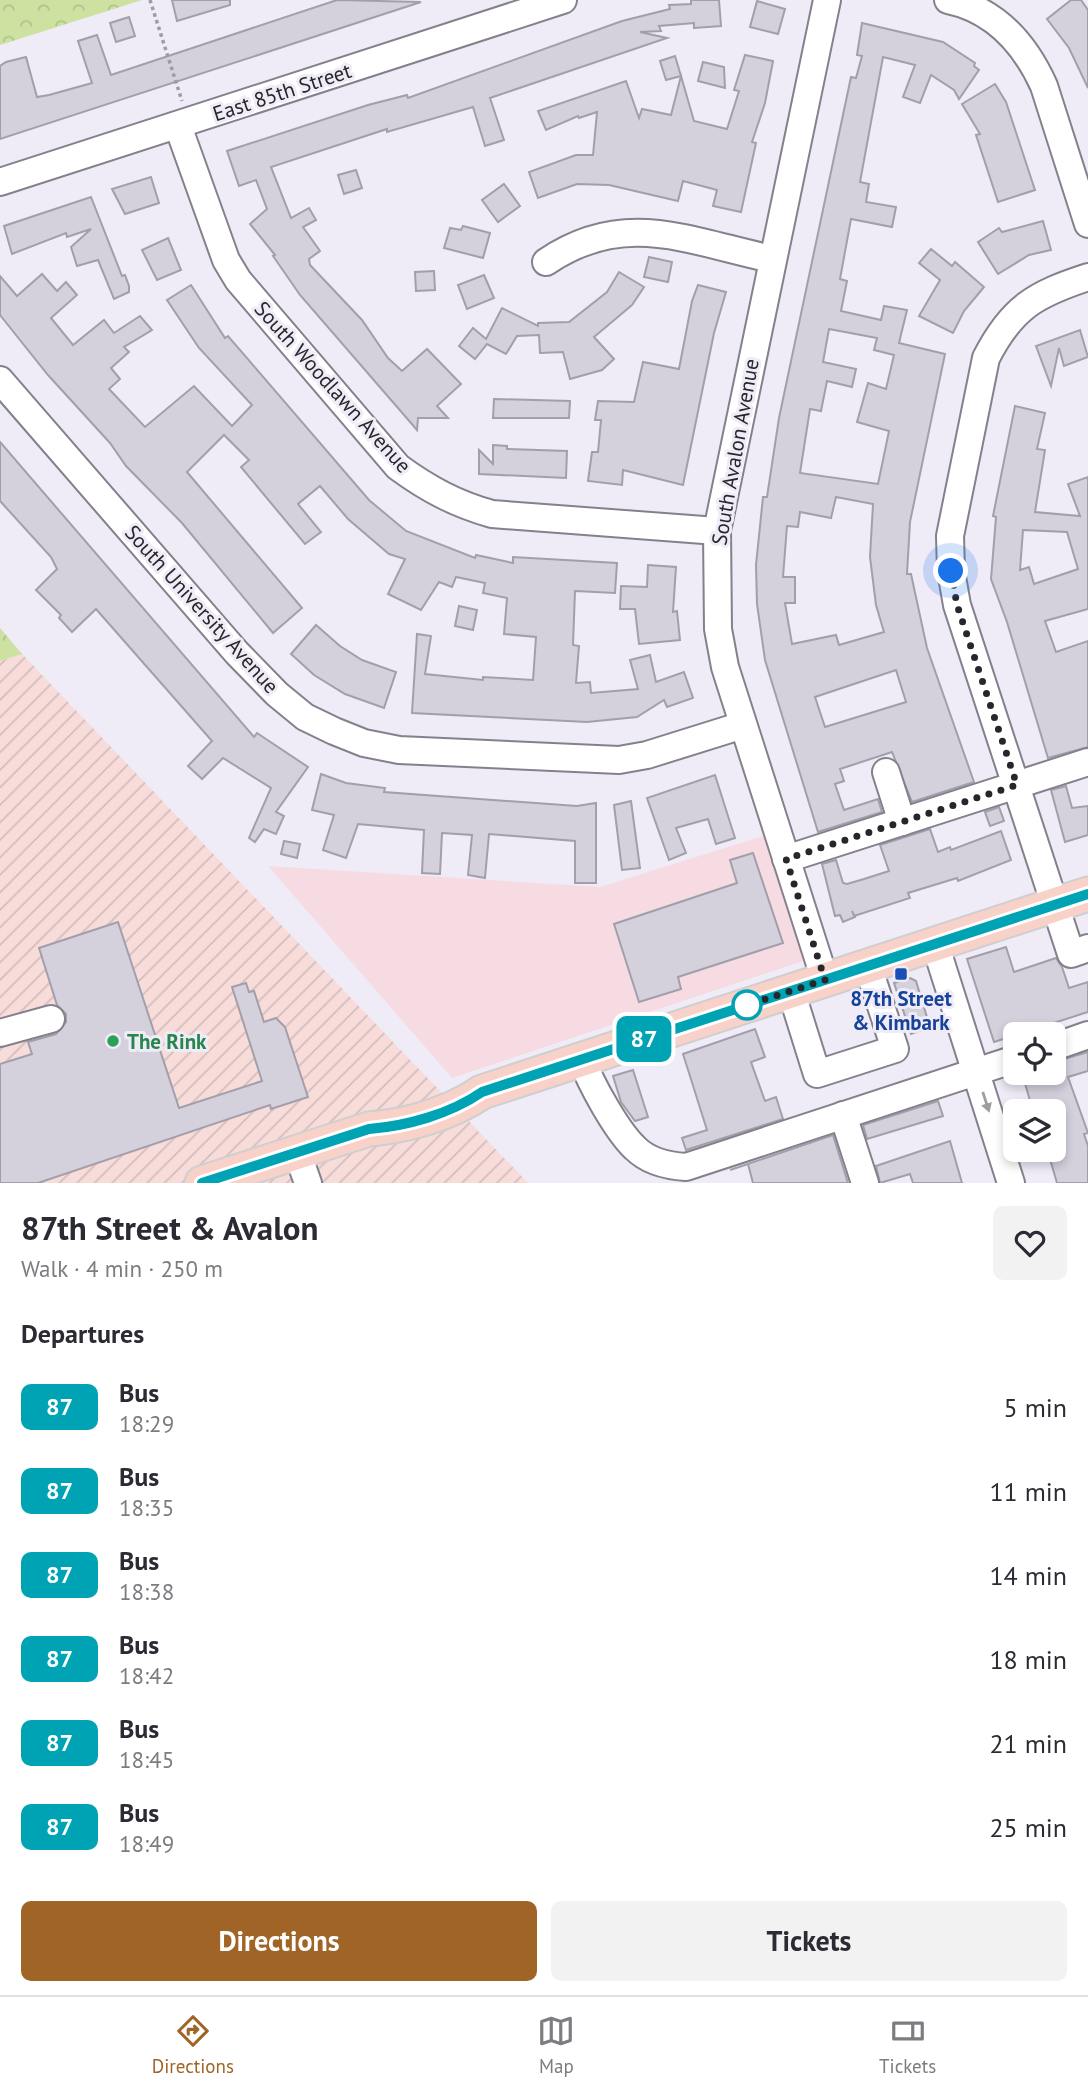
<!DOCTYPE html>
<meta charset="utf-8">
<style>
:root{--surface:#fff;--page:#f2f2f3;--text:#2b2b33;--muted:#7c7c81;--line:#e1e1e2;--accent:#a06526}
body{margin:0;font-family:"PT Sans",sans-serif;background:var(--page);color:var(--text);height:100vh;display:flex;flex-direction:column;font-size:26px;white-space:nowrap}
*{box-sizing:border-box;margin:0}
p{font-size:23px;color:var(--muted)}
.icon{flex:none;width:38px;height:38px;fill:none;stroke:currentColor;stroke-width:2;stroke-linecap:round;stroke-linejoin:round}
.map{position:relative;height:1183px;overflow:hidden}
.sheet{display:flex;flex-direction:column;background:var(--surface);flex:1}
.sheet>*{flex:none}
.badge{padding:0 14px;border-radius:10px;font-size:24px;line-height:46px}
.buttons{position:absolute;left:1003px;top:1022px;display:grid;gap:14px}
.buttons a{display:grid;place-items:center;width:63px;height:63px;border-radius:10px;background:var(--surface);box-shadow:0 4px 10px #0003;font-size:35px}
.you{position:absolute;width:35px;height:35px;margin:-18px;border:5px solid #fff;border-radius:50%;background:#1a73e8;box-shadow:0 0 0 10px #1a73e833}
.map>.badge{position:absolute;translate:-50% -50%;box-shadow:0 0 0 4px #fff}
h2{padding:0 21px;font-size:26px;line-height:63px}
.round{display:grid;place-items:center;flex:none;width:74px;height:74px;border-radius:10px;background:var(--page)}
.summary{display:flex;align-items:center;justify-content:space-between;height:119px;padding:0 21px}
h1{font-size:33px;font-weight:600;line-height:52px}
.cta{display:flex;gap:14px;margin-top:auto;padding:14px 21px}
.cta a{flex:1;height:80px;border-radius:10px;background:var(--accent);color:#fff;font-size:28px;font-weight:600;line-height:80px;text-align:center}
.cta a+a{background:var(--page);color:var(--text)}
ul{padding:0;list-style:none}
li{display:flex;align-items:center;gap:21px;height:84px;padding:0 21px}
li div{flex:1}
li b{display:block;font-size:26px}
li em{font-style:normal}
li .badge{min-width:77px;font-weight:700;text-align:center}
.tabs{display:flex;justify-content:space-around;align-items:center;height:98px;border-top:2px solid var(--line);background:var(--surface);font-size:19px;color:var(--muted)}
.tabs a{display:grid;justify-items:center;gap:4px}
.tabs .on{color:var(--accent)}
.map>svg:first-child{display:block}
</style>
<div class="map">
<svg width="1088" height="1183" viewBox="0 0 1088 1183">
<defs>
<pattern id="industrial-furrows" width="10" height="10" patternUnits="userSpaceOnUse" patternTransform="scale(1.75)"><rect width="10" height="10" fill="#f7dcda"/><path d="M-1 1l2-2M0 10L10 0M9 11l2-2" fill="none" stroke="#d4bdbb"/></pattern>
<pattern id="forest-crowns" width="20" height="18" patternUnits="userSpaceOnUse" patternTransform="scale(1.75)"><rect width="20" height="18" fill="#cde2a0"/><path d="M2 6a3 3 0 1 1 6 0M12 15a3 3 0 1 1 6 0" fill="none" stroke="#b0c28a"/></pattern>
</defs>
<rect width="100%" height="100%" fill="#efebf7"/>
<!-- commercial -->
<path fill="#f6dce2" d="M 773,833 L 815,957 L 452,1078 L 268,866 L 600,887 Z"/>
<!-- industrial -->
<path fill="url(#industrial-furrows)" d="M 22,654 L 528,1183 L 0,1183 L 0,661 Z"/>
<!-- forest -->
<g fill="url(#forest-crowns)">
<path d="M 0,0 L 142,0 L 0,45 Z"/>
<path d="M 0,628 L 22,654 L 0,661 Z"/>
</g>
<!-- building -->
<g fill="#d4d0dc" stroke="#a39faa" stroke-width="2" fill-rule="evenodd">
<path d="M 172,0 L 230,0 L 230,5 L 177,21 Z"/>
<path d="M 337,0 L 421,2 L 0,139 L 0,66 L 6,62 L 26,57 L 37,97 L 49,95 L 92,83 L 78,41 L 97,35 L 111,75 Z"/>
<path d="M 691,0 L 719,0 L 721,26 L 694,28 L 694,23 L 659,26 L 661,31 L 640,32 L 667,38 L 490,98 L 504,140 L 485,146 L 473,107 L 387,132 L 387,129 L 271,167 L 291,218 L 309,208 L 316,220 L 303,227 L 320,251 L 309,259 L 310,265 L 362,320 L 388,358 L 402,371 L 427,349 L 461,384 L 437,406 L 448,418 L 418,418 L 417,430 L 300,295 L 273,256 L 275,255 L 250,224 L 267,209 L 256,180 L 239,186 L 227,151 L 368,105 L 407,95 L 408,98 L 622,21 L 670,9 L 669,5 L 691,4 Z"/>
<path d="M 1071,0 L 1081,0 L 1088,10 L 1088,88 L 1069,48 L 1047,19 Z"/>
<path d="M 757,1 L 785,9 L 778,34 L 750,27 Z"/>
<path d="M 129,17 L 135,36 L 116,42 L 110,23 Z"/>
<path d="M 862,23 L 943,42 L 975,63 L 974,66 L 979,70 L 959,99 L 954,90 L 931,75 L 920,103 L 903,97 L 915,65 L 883,57 L 860,182 L 869,184 L 866,202 L 896,207 L 892,227 L 851,219 L 840,279 L 847,281 L 841,311 L 881,320 L 884,306 L 907,310 L 899,343 L 945,354 L 910,522 L 907,574 L 911,574 L 927,648 L 974,782 L 912,802 L 892,752 L 840,769 L 844,781 L 835,784 L 844,810 L 878,799 L 882,812 L 818,832 L 765,660 L 757,604 L 756,565 L 763,497 L 767,497 L 779,418 L 851,77 L 856,78 L 862,56 L 857,55 ZM 829,329 L 877,338 L 874,350 L 894,355 L 886,389 L 868,383 L 857,422 L 889,431 L 878,484 L 800,473 L 810,409 L 821,411 L 827,381 L 852,387 L 856,369 L 823,362 ZM 836,497 L 873,504 L 870,557 L 876,605 L 884,632 L 839,645 L 836,635 L 792,644 L 785,603 L 795,603 L 795,577 L 783,577 L 787,526 L 798,527 L 800,512 L 831,518 ZM 896,670 L 906,702 L 825,727 L 815,697 Z"/>
<path d="M 745,55 L 773,61 L 765,103 L 752,142 L 756,143 L 741,212 L 713,206 L 717,190 L 683,181 L 678,201 L 609,185 L 577,184 L 538,198 L 529,172 L 576,155 L 593,155 L 597,112 L 579,118 L 578,116 L 546,130 L 538,111 L 626,81 L 639,118 L 642,109 L 671,115 L 681,76 L 694,121 L 727,129 L 739,91 L 734,90 Z"/>
<path d="M 675,56 L 681,76 L 666,80 L 660,61 Z"/>
<path d="M 703,62 L 724,67 L 725,88 L 698,81 Z"/>
<path d="M 995,84 L 1006,102 L 1035,190 L 998,202 L 976,135 L 980,134 L 962,104 Z"/>
<path d="M 356,170 L 362,188 L 344,194 L 338,175 Z"/>
<path d="M 151,177 L 159,203 L 125,214 L 112,189 Z"/>
<path d="M 504,184 L 520,206 L 498,222 L 482,200 Z"/>
<path d="M 91,197 L 122,276 L 125,275 L 129,286 L 129,292 L 114,299 L 98,260 L 77,266 L 71,247 L 91,229 L 67,237 L 66,233 L 12,254 L 4,226 Z"/>
<path d="M 1043,221 L 1051,250 L 1029,255 L 998,274 L 978,242 L 999,228 L 1002,232 Z"/>
<path d="M 463,226 L 490,233 L 483,258 L 444,248 L 450,228 L 461,230 Z"/>
<path d="M 168,238 L 181,270 L 157,280 L 142,250 Z"/>
<path d="M 931,249 L 952,266 L 955,262 L 984,287 L 964,311 L 953,333 L 919,316 L 940,280 L 919,263 Z"/>
<path d="M 649,257 L 672,262 L 668,282 L 644,277 Z"/>
<path d="M 434,271 L 435,290 L 416,291 L 415,272 Z"/>
<path d="M 619,272 L 644,287 L 632,305 L 594,337 L 614,359 L 602,370 L 570,379 L 563,352 L 540,353 L 539,335 L 517,336 L 506,354 L 487,344 L 475,359 L 459,346 L 473,328 L 486,339 L 502,308 L 538,326 L 538,323 L 569,322 L 607,292 Z"/>
<path d="M 42,274 L 57,291 L 66,282 L 77,295 L 51,318 L 73,345 L 104,320 L 114,333 L 140,316 L 152,330 L 124,347 L 129,352 L 111,368 L 120,379 L 109,389 L 145,427 L 194,386 L 232,426 L 252,405 L 199,348 L 167,300 L 191,285 L 225,338 L 228,336 L 369,500 L 406,531 L 475,558 L 476,555 L 513,563 L 513,557 L 617,563 L 615,593 L 575,591 L 573,645 L 579,646 L 576,683 L 590,682 L 591,693 L 638,689 L 630,660 L 650,655 L 656,682 L 684,672 L 693,698 L 667,707 L 664,700 L 637,717 L 587,722 L 412,713 L 417,634 L 431,636 L 425,674 L 483,680 L 483,677 L 533,680 L 536,637 L 504,634 L 507,598 L 483,593 L 485,583 L 456,577 L 452,587 L 439,582 L 421,610 L 388,594 L 405,559 L 389,554 L 348,519 L 320,486 L 298,504 L 321,532 L 305,544 L 241,467 L 249,460 L 224,435 L 187,472 L 302,608 L 273,633 L 182,523 L 126,466 L 110,443 L 48,375 L 0,315 L 0,276 L 17,296 Z"/>
<path d="M 484,275 L 494,298 L 467,309 L 458,285 Z"/>
<path d="M 698,285 L 726,292 L 714,333 L 683,485 L 623,470 L 622,485 L 588,481 L 592,452 L 598,452 L 601,420 L 595,420 L 598,401 L 634,402 L 643,362 L 679,369 L 692,301 Z"/>
<path d="M 1080,330 L 1088,357 L 1064,366 L 1059,348 L 1051,386 L 1036,346 Z"/>
<path d="M 494,399 L 570,401 L 569,418 L 493,418 Z"/>
<path d="M 1015,406 L 1045,413 L 1037,449 L 1045,450 L 1035,512 L 1080,516 L 1068,484 L 1088,477 L 1088,609 L 1045,621 L 1056,652 L 1088,641 L 1088,747 L 1048,758 L 1007,622 L 991,579 L 996,517 L 993,516 ZM 1023,530 L 1067,532 L 1078,569 L 1034,584 L 1029,567 L 1020,570 Z"/>
<path d="M 0,442 L 254,737 L 257,733 L 308,767 L 276,812 L 284,816 L 276,834 L 264,829 L 255,842 L 249,838 L 271,788 L 223,758 L 202,779 L 188,766 L 212,741 L 96,609 L 72,632 L 59,618 L 61,615 L 36,590 L 57,569 L 51,557 L 0,501 Z"/>
<path d="M 493,445 L 507,446 L 507,449 L 567,451 L 566,478 L 479,474 L 479,450 L 493,464 Z"/>
<path d="M 648,565 L 676,567 L 673,612 L 677,611 L 680,640 L 639,644 L 635,609 L 620,609 L 621,586 L 647,587 Z"/>
<path d="M 459,606 L 477,610 L 473,630 L 455,626 Z"/>
<path d="M 316,625 L 340,646 L 362,660 L 396,672 L 384,708 L 345,694 L 314,675 L 291,654 Z"/>
<path d="M 321,774 L 346,783 L 385,788 L 384,792 L 577,806 L 596,803 L 596,883 L 575,883 L 575,841 L 489,834 L 485,878 L 468,875 L 472,835 L 442,833 L 440,874 L 422,873 L 424,830 L 358,824 L 346,858 L 323,850 L 334,815 L 312,810 Z"/>
<path d="M 715,775 L 735,838 L 716,844 L 708,819 L 676,828 L 686,853 L 669,860 L 647,798 Z"/>
<path d="M 1066,786 L 1072,808 L 1088,806 L 1088,835 L 1065,842 L 1051,790 Z"/>
<path d="M 631,801 L 640,868 L 622,870 L 614,805 Z"/>
<path d="M 999,807 L 1004,821 L 990,826 L 985,812 Z"/>
<path d="M 930,829 L 938,852 L 950,847 L 951,850 L 1001,831 L 1011,860 L 958,881 L 957,878 L 908,893 L 910,898 L 854,916 L 852,911 L 855,917 L 843,922 L 840,915 L 835,916 L 822,864 L 836,860 L 843,883 L 847,884 L 864,879 L 889,871 L 880,845 Z"/>
<path d="M 284,841 L 300,844 L 297,858 L 281,854 Z"/>
<path d="M 753,853 L 783,943 L 678,977 L 681,989 L 639,1002 L 614,924 L 737,883 L 730,860 Z"/>
<path d="M 118,922 L 179,1108 L 262,1081 L 232,987 L 246,983 L 249,992 L 254,991 L 264,1022 L 276,1018 L 285,1027 L 308,1097 L 271,1109 L 270,1105 L 38,1183 L 0,1183 L 0,1064 L 32,1054 L 28,1042 L 56,1034 L 66,1022 L 66,1014 L 57,1005 L 39,948 Z"/>
<path d="M 1006,947 L 1014,972 L 1056,958 L 1062,967 L 1069,988 L 1088,982 L 1088,1012 L 994,1042 L 967,959 Z"/>
<path d="M 910,978 L 916,981 L 930,1027 L 911,1034 L 894,983 Z"/>
<path d="M 755,1029 L 765,1057 L 751,1062 L 765,1101 L 776,1097 L 783,1119 L 686,1150 L 682,1138 L 707,1130 L 683,1054 Z"/>
<path d="M 1088,1052 L 1088,1071 L 1068,1077 L 1088,1133 L 1084,1134 L 1088,1146 L 1088,1183 L 1057,1183 L 1048,1152 L 1054,1151 L 1054,1111 L 1033,1111 L 1022,1073 L 1054,1073 L 1054,1062 Z"/>
<path d="M 633,1070 L 648,1117 L 635,1121 L 621,1102 L 613,1076 Z"/>
<path d="M 938,1101 L 943,1116 L 867,1139 L 863,1125 Z"/>
<path d="M 833,1135 L 848,1183 L 753,1183 L 748,1164 L 730,1170 Z"/>
<path d="M 950,1141 L 962,1183 L 913,1183 L 910,1174 L 880,1183 L 876,1166 Z"/>
</g>
<g fill="none" stroke-linecap="round" stroke-linejoin="round">
<!-- minor casing -->
<g stroke="#84818c" stroke-width="30">
<g id="minor">
<path d="M 948,0 C 996,10 1025,44 1044,86 L 1088,224"/>
<path d="M 178,126 L 226,260 L 238,280 L 398,467 C 428,489 456,504 492,514 L 717,531"/>
<path d="M 0,182 L 563,0"/>
<path d="M 546,262 C 624,209 688,241 772,259"/>
<path d="M 1088,277 C 1036,294 1012,307 986,358 L 950,536 L 951,571 L 957,605 L 1071,954 L 1088,948"/>
<path d="M 0,380 L 237,653 L 277,694 L 305,717 L 334,731 L 364,743 L 399,750 L 619,760 L 647,755 L 743,725"/>
<path d="M 886,772 L 902,822"/>
<path d="M 786,859 L 1088,762"/>
<path d="M 935,944 L 1011,1183"/>
<path d="M 825,980 L 725,667 L 718,629 L 717,531 L 827,0"/>
<path d="M 791,991 L 817,1074 L 895,1049 L 868,966"/>
<path d="M 0,1033 L 51,1019"/>
<path d="M 1054,1047 L 1088,1035"/>
<path d="M 582,1059 C 590,1083 617,1131 635,1148 C 648,1161 669,1166 686,1167 L 1015,1059"/>
<path d="M 843,1115 L 865,1183"/>
<path d="M 297,1152 L 308,1183"/>
</g>
</g>
<!-- major casing -->
<g stroke="#cfcfd0" stroke-width="37">
<path id="major" d="M 202,1183 L 369,1129 C 407,1126 450,1114 482,1092 L 1088,894"/>
</g>
<!-- path -->
<path stroke="#9e9ba4" stroke-width="3.5" stroke-dasharray="3.5 3.5" stroke-linecap="butt" d="M 150,0 L 182,101"/>
<!-- minor -->
<use href="#minor" stroke="#fff" stroke-width="26"/>
<!-- major -->
<use href="#major" stroke="#f8d1c9" stroke-width="33"/>
</g>
<!-- one-way arrows -->
<defs><path id="oneway-solid" d="M-6-.8H1V-3.2L6.5 0L1 3.2V.8H-6Z" transform="scale(1.75)"/></defs>
<use fill="#9e9d9f" href="#oneway-solid" transform="translate(986 1102) rotate(72)"/>
<g fill="none" stroke-linecap="round" stroke-linejoin="round">
<!-- line casing -->
<g stroke="#fff" stroke-width="16">
<path id="line" d="M 202,1183 L 369,1129 C 407,1126 450,1114 482,1092 L 1088,894"/>
</g>
<!-- line -->
<use href="#line" stroke="#00a3b4" stroke-width="10"/>
<!-- walk -->
<path stroke="#27262a" stroke-width="7" stroke-dasharray="0 12.6" d="M 747,1005 L 744,1006 L 825,980 L 786,859 L 1017,785 L 957,605 L 951,571"/>
</g>
<!-- markers -->
<rect fill="#1a4fb4" stroke="#efebf7" stroke-width="2.5" x="894" y="967" width="14" height="14" rx="3.5"/>
<circle fill="#fff" stroke="#00a3b4" stroke-width="3.5" cx="747" cy="1005" r="14"/>
<circle fill="#2e9e5b" stroke="#efebf7" stroke-width="2.5" cx="113" cy="1041" r="7"/>
<g text-anchor="middle" dominant-baseline="central" stroke-width="6" stroke-linejoin="round" paint-order="stroke">
<!-- street labels -->
<g font-size="21" fill="#27262a" stroke="#efebf7">
<text transform="translate(282 92) rotate(-18)">East 85th Street</text>
<text transform="translate(333 387) rotate(48)">South Woodlawn Avenue</text>
<text transform="translate(735 452) rotate(-80)">South Avalon Avenue</text>
<text transform="translate(202 609) rotate(48)">South University Avenue</text>
</g>
<!-- transit labels -->
<g font-size="21" font-weight="bold" fill="#164399" stroke="#efebf7">
<text x="901" y="998">87th Street<tspan x="901" dy="24">&amp; Kimbark</tspan></text>
</g>
<!-- leisure labels -->
<g font-size="21" font-weight="bold" fill="#27864d" stroke="#efebf7" text-anchor="start">
<text x="127" y="1041">The Rink</text>
</g>
</g>
</svg>
<div class="buttons">
<a><svg class="icon" aria-label="locate" viewBox="0 0 24 24"><circle cx="12" cy="12" r="6"/><path d="M12 2v4M12 18v4M2 12h4M18 12h4"/></svg></a>
<a><svg class="icon" aria-label="layers" viewBox="0 0 24 24"><path d="M12 4l9 5-9 5-9-5zM3 14l9 5 9-5"/></svg></a>
</div>
<div class="you" style="left:951px;top:571px"></div>
<b class="badge" style="left:644px;top:1039px;background:#00a3b4;color:#fff">87</b>
</div>
<section class="sheet">
<div class="summary"><div><h1>87th Street &amp; Avalon</h1><p>Walk · 4 min · 250 m</p></div><a class="round"><svg class="icon" aria-label="heart" viewBox="0 0 24 24"><path d="M12 20l-8-8c-3-5 5-10 8-4 3-6 11-1 8 4z"/></svg></a></div>
<h2>Departures</h2>
<ul>
<li><span class="badge" style="background:#00a3b4;color:#fff">87</span><div><b>Bus</b><p>18:29</p></div><em>5 min</em></li>
<li><span class="badge" style="background:#00a3b4;color:#fff">87</span><div><b>Bus</b><p>18:35</p></div><em>11 min</em></li>
<li><span class="badge" style="background:#00a3b4;color:#fff">87</span><div><b>Bus</b><p>18:38</p></div><em>14 min</em></li>
<li><span class="badge" style="background:#00a3b4;color:#fff">87</span><div><b>Bus</b><p>18:42</p></div><em>18 min</em></li>
<li><span class="badge" style="background:#00a3b4;color:#fff">87</span><div><b>Bus</b><p>18:45</p></div><em>21 min</em></li>
<li><span class="badge" style="background:#00a3b4;color:#fff">87</span><div><b>Bus</b><p>18:49</p></div><em>25 min</em></li>
</ul>
<div class="cta"><a>Directions</a><a>Tickets</a></div>
</section>
<nav class="tabs">
<a class="on"><svg class="icon" aria-label="directions" viewBox="0 0 24 24"><path d="M12 3l9 9-9 9-9-9zM9 14v-3h6M13 9l2 2-2 2"/></svg>Directions</a>
<a><svg class="icon" aria-label="map" viewBox="0 0 24 24"><path d="M3 6l6-2 6 2 6-2v14l-6 2-6-2-6 2zM9 4v14M15 6v14"/></svg>Map</a>
<a><svg class="icon" aria-label="tickets" viewBox="0 0 24 24"><path d="M3 7h18v10H3zM15 7v10"/></svg>Tickets</a>
</nav>
